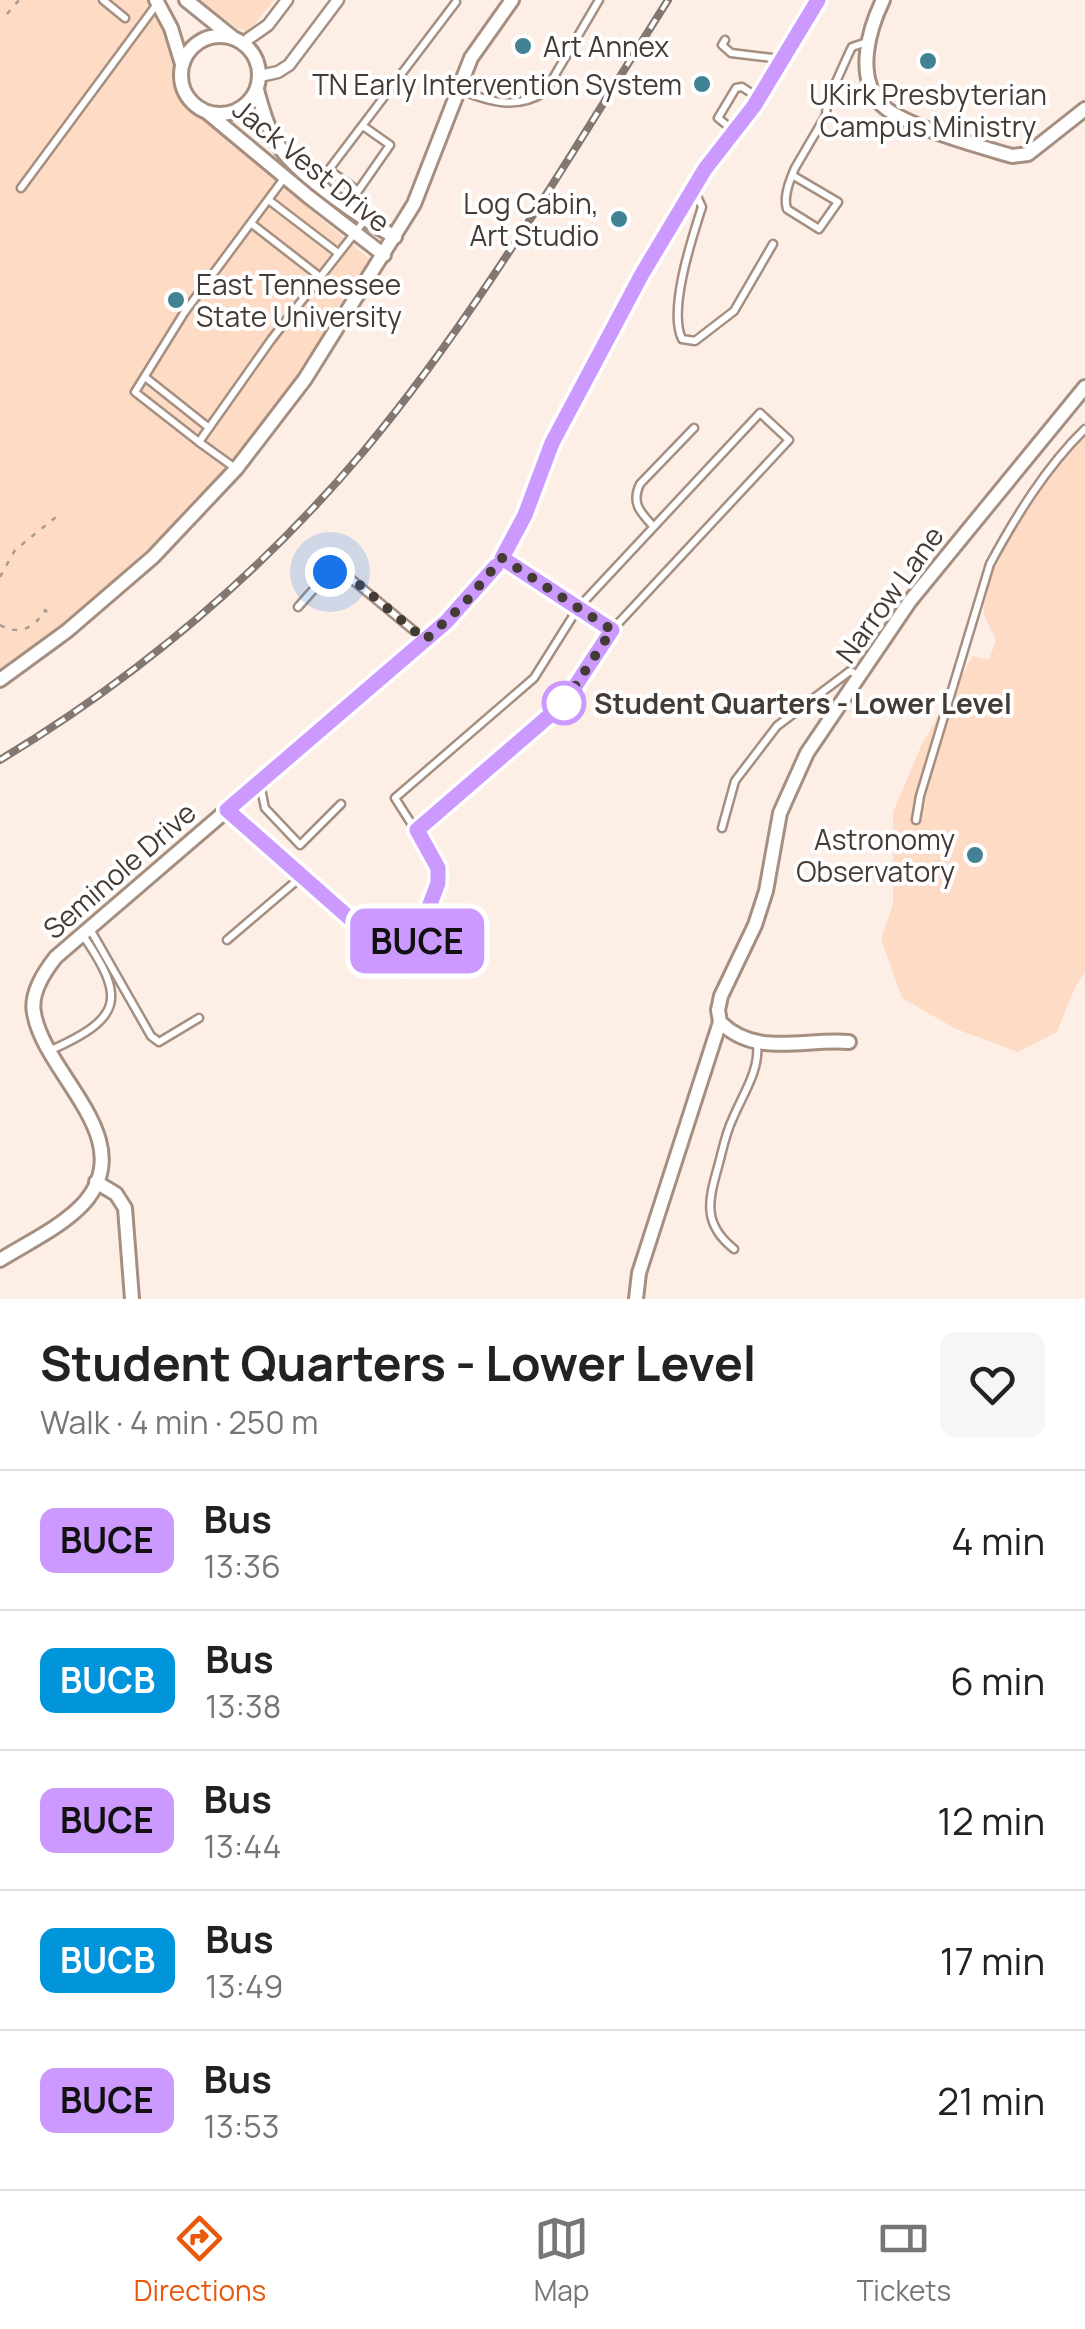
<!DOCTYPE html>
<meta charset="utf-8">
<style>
:root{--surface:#fff;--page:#f6f6f6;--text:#222;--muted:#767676;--line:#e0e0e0;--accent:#ea580c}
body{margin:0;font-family:Manrope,sans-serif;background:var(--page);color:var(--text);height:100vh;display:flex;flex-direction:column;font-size:38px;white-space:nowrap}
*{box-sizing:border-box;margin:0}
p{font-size:32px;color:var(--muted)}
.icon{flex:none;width:55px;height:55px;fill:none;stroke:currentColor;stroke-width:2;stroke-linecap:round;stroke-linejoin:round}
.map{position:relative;height:1299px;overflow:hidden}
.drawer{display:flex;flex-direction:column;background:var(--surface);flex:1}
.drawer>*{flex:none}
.badge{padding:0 20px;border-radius:15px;font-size:35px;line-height:65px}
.you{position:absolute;width:50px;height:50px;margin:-25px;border:8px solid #fff;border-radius:50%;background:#1a73e8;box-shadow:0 0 0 15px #1a73e833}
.map>.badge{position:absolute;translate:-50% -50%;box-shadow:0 0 0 5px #fff}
.round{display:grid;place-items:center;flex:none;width:105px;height:105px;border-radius:15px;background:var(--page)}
.headline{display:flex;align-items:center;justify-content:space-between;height:170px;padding:0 40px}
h1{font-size:48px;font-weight:700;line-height:75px}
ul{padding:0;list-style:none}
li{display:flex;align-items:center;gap:30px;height:140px;padding:0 40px;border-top:2px solid var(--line)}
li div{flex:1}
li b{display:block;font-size:38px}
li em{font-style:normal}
li .badge{min-width:110px;font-weight:700;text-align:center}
.dock{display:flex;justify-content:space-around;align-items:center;height:140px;border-top:2px solid var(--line);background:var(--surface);font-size:28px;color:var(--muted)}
.dock a{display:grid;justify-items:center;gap:5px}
.dock .selected{color:var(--accent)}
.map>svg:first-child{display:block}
</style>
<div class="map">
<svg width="1085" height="1299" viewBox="0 0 1085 1299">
<rect width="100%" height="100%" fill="#fdefe6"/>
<!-- green -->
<g fill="#fedbc5">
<path d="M 0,0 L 150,0 C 163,18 173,36 176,58 C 178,77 177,88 187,104 L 259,160 L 293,195 L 371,260 C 352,303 321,344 293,382 C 210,494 115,591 0,670 Z"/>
<path d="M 199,0 L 274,0 L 249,32 L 238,29 Z"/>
<path d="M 1085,434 L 1085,972 L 1075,987 L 1057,1032 L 1018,1052 L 956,1029 L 902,998 L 881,939 L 893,904 L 893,812 L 922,744 L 973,656 L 989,660 L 996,640 L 983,613 L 988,577 L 1005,542 L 1048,474 Z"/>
</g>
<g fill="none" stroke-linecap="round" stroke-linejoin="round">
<!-- service casing -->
<g stroke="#a58f81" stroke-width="11">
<g id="service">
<path d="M 103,0 L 125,18"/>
<path d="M 725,40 L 722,45 L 731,53 L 781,59"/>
<path d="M 460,90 C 490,102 516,110 545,92 L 599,0"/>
<path d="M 733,130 L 718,118 L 736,88 L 742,87 L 759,98"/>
<path d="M 329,170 L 358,191 L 390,145 L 363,126"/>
<path d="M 792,175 L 838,202 L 819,229 L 787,209 C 783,196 790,180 795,168 L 826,115 L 827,102 L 849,53 L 852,47 L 867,42"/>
<path d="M 318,184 L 456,2"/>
<path d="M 21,188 L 157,4"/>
<path d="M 694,190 L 702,207 C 692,238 668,310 682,339 L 695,341 L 734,311 L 773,244"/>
<path d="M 270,201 L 338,253"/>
<path d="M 252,224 L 319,276"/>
<path d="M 145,377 L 208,427"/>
<path d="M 199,442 L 135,392 L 184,313 L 285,177"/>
<path d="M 235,468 L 199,442 L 271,340 L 365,220"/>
<path d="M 653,526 C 640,512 631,503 640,484 L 694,428"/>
<path d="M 298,607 L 330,571 L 339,569 L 424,639"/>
<path d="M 260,784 L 265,808 L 300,845 L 341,804"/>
<path d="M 228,811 L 406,969 L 438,883 L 432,856 L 395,798 L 534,678 L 578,608 L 760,413 L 789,440 L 612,630"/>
<path d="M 916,820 L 920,796 L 990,564 C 1016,516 1046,467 1085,429"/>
<path d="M 722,828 L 735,781 L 777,726 L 850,671 L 858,675"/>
<path d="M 417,830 L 564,703 L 612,630 L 502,558"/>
<path d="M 90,929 L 151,1036 L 159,1042 L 199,1018"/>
<path d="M 227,940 L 301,877"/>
<path d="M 51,1050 C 125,1017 125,997 82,934"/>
<path d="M 734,1249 C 701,1223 709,1199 719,1163 C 723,1148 726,1132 733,1118 C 743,1094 760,1070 757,1044"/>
</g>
</g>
<!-- pedestrian casing -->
<g stroke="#a58f81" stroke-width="15">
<g id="pedestrian">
<path d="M 248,39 L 268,25 L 287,0"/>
<path d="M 260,76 L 278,72 L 289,65 L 338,0"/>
</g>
</g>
<!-- minor casing -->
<g stroke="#a58f81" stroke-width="18">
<g id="minor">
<path d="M 156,0 L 171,28 L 182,64"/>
<path d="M 186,0 L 232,37"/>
<path d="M 883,0 C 869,29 855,76 881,104 C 900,125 982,147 1012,156 L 1028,154 L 1085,109"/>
<circle cx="220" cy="75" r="39"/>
<path d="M 257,90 C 263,111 268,131 281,149 C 301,177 364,220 395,237"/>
<path d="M 208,113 L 309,197 L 384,255"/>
<path d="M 0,680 L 67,631 L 153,557 L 236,469 L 305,379 L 414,204 L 471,58 L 512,0"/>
<path d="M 849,1042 C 804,1038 756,1058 720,1022 L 718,1010 L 721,996 L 755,925 L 766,891 L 780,813 L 807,753 L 910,601 L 1085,387"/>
<path d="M 96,1182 L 116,1194 L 125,1208 L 132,1299"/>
<path d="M 0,1260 C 27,1243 62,1227 84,1203 C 141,1139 44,1074 34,1013 C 30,993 44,972 56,957 L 446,622 L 502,558 L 525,515 L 552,443 L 642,273 L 705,169 L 754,106 L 818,0"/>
<path d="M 636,1299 L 639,1273 L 720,1022"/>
</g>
</g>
<!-- path -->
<g stroke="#a79c94" stroke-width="2.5" stroke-dasharray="5 8" stroke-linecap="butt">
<path d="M 7,14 L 19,0"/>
<path d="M 0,577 L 15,550 L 61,513"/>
<path d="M 0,625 C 19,636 35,628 45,610 L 51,616"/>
</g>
<!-- service -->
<use href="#service" stroke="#fff" stroke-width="6"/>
<!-- pedestrian -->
<use href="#pedestrian" stroke="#fff" stroke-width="10"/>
<!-- minor -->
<use href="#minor" stroke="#fff" stroke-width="12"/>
<!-- rail casing -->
<g stroke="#837871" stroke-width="8">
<path id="rail" d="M 0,760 C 136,678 260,574 363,452 C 479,313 571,153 668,0"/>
</g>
<!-- rail -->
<use href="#rail" stroke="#fff" stroke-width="4" stroke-dasharray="11" stroke-linecap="butt"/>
</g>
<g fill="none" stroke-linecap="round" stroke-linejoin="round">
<!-- line casing -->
<g stroke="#fff" stroke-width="22">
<path id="line" d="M 496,566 L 446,622 L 227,810 L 406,968 L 438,883 L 438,868 L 417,830 L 564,703 L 612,630 L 502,558 L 525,515 L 552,443 L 642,274 L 705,169 L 754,106 L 818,0"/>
</g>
<!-- line -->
<use href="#line" stroke="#cc9aff" stroke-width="15"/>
<!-- walk -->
<path stroke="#443b35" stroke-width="10" stroke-dasharray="0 18" d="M 330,572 L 339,569 L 348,575 L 425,640 L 464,604 L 502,558 L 612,630 L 564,703"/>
</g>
<!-- markers -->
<g fill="#418294" stroke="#fff" stroke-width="4">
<circle cx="523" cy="46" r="10"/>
<circle cx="928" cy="61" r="10"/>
<circle cx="702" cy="84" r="10"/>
<circle cx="619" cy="219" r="10"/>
<circle cx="176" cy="300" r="10"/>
<circle cx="975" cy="855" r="10"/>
</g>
<circle fill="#fff" stroke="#cc9aff" stroke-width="5" cx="564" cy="703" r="20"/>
<g text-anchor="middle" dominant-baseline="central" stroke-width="8" stroke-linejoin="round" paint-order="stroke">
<!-- poi labels -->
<g font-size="28" fill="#443b35" stroke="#fff" text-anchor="end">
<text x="543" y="46" text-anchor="start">Art Annex</text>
<text x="682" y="84">TN Early Intervention System</text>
<text x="928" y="94" text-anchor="middle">UKirk Presbyterian<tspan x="928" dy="32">Campus Ministry</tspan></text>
<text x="599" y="203">Log Cabin,<tspan x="599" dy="32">Art Studio</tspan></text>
<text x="196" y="284" text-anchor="start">East Tennessee<tspan x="196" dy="32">State University</tspan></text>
<text x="955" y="839">Astronomy<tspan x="955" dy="32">Observatory</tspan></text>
</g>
<!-- street labels -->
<g font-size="28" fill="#443b35" stroke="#fff">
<text transform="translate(312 165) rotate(39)">Jack Vest Drive</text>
<text transform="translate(889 594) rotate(-54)">Narrow Lane</text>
<text transform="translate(119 870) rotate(-41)">Seminole Drive</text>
</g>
<!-- stop labels -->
<g font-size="28" font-weight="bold" fill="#443b35" stroke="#fff" text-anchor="start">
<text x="594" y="703">Student Quarters - Lower Level</text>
</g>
</g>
</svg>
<div class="you" style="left:330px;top:572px"></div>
<b class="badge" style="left:417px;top:941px;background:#cc9aff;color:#111">BUCE</b>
</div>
<section class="drawer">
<div class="headline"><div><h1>Student Quarters - Lower Level</h1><p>Walk · 4 min · 250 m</p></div><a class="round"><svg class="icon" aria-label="heart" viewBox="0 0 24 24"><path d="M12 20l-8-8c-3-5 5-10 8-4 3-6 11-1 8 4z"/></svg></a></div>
<ul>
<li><span class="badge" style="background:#cc9aff;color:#111">BUCE</span><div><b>Bus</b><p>13:36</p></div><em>4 min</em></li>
<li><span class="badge" style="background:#0095da;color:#fff">BUCB</span><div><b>Bus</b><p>13:38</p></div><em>6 min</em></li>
<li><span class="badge" style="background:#cc9aff;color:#111">BUCE</span><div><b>Bus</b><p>13:44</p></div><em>12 min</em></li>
<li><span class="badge" style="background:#0095da;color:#fff">BUCB</span><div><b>Bus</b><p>13:49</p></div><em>17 min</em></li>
<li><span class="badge" style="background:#cc9aff;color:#111">BUCE</span><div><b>Bus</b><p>13:53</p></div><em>21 min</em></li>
</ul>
</section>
<nav class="dock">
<a class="selected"><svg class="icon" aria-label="directions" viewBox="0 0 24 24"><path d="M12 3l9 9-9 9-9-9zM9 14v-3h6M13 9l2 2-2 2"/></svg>Directions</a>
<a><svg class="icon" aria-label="map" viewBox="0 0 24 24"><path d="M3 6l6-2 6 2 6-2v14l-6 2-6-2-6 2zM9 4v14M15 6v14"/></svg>Map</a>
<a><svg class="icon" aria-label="tickets" viewBox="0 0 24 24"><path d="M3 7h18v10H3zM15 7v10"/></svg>Tickets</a>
</nav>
